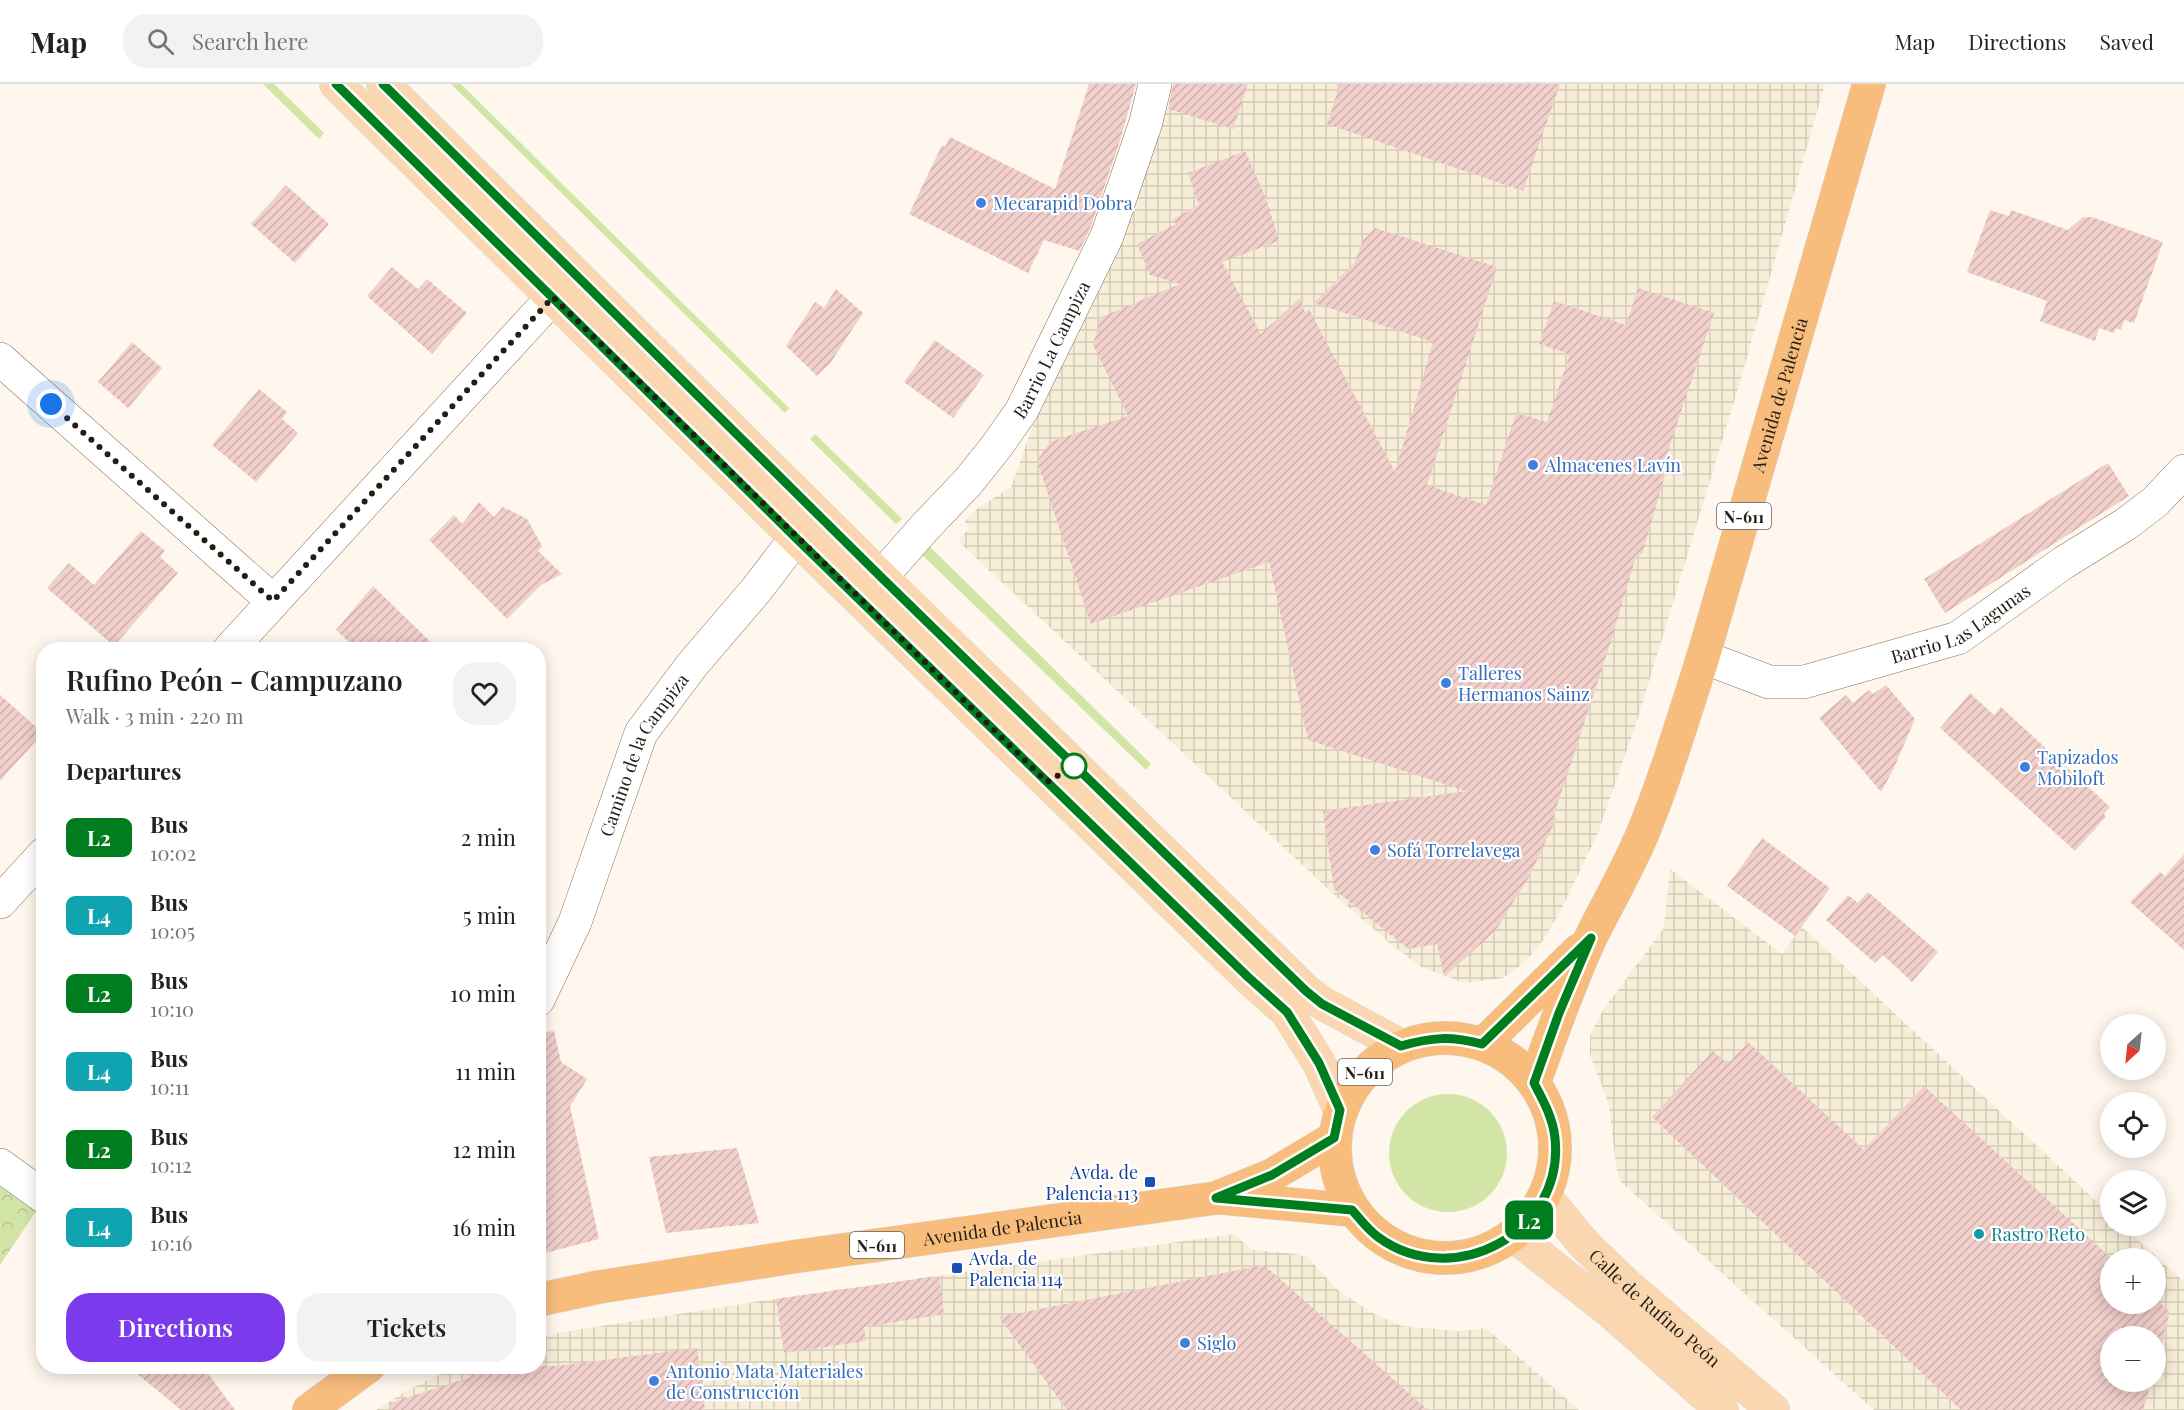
<!DOCTYPE html>
<meta charset="utf-8">
<style>
:root{--surface:#fff;--page:#f2f2f2;--text:#222;--muted:#767676;--line:#e0e0e0;--accent:#7c3aed}
body{margin:0;font-family:"Playfair Display",serif;background:var(--page);color:var(--text);height:100vh;display:flex;flex-direction:column;font-size:22px;white-space:nowrap}
*{box-sizing:border-box;margin:0}
p{font-size:20px;color:var(--muted)}
.icon{flex:none;width:33px;height:33px;fill:none;stroke:currentColor;stroke-width:2;stroke-linecap:round;stroke-linejoin:round}
.map{position:relative;flex:1;overflow:hidden}
.sheet{position:absolute;left:36px;top:558px;width:510px;height:732px;display:flex;flex-direction:column;background:var(--surface);border-radius:24px;box-shadow:0 3px 15px #0003}
.sheet>*{flex:none}
.badge{padding:0 12px;border-radius:9px;font-size:21px;line-height:39px}
.needle{width:39px;rotate:207deg}
.tools{position:absolute;left:2100px;top:930px;display:grid;gap:12px}
.tools a{display:grid;place-items:center;width:66px;height:66px;border-radius:50%;background:var(--surface);box-shadow:0 3px 15px #0003;font-size:30px}
.you{position:absolute;width:30px;height:30px;margin:-15px;border:4px solid #fff;border-radius:50%;background:#1a73e8;box-shadow:0 0 0 9px #1a73e833}
.map>.badge{position:absolute;translate:-50% -50%;box-shadow:0 0 0 3px #fff}
h2{padding:0 30px;font-size:22px;line-height:54px}
.round{display:grid;place-items:center;flex:none;width:63px;height:63px;border-radius:24px;background:var(--page)}
.overview{display:flex;align-items:center;justify-content:space-between;height:102px;padding:0 30px}
h1{font-size:28px;font-weight:600;line-height:45px}
.primary-button{display:flex;gap:12px;margin-top:auto;padding:12px 30px}
.primary-button a{flex:1;height:69px;border-radius:24px;background:var(--accent);color:#fff;font-size:24px;font-weight:600;line-height:69px;text-align:center}
.primary-button a+a{background:var(--page);color:var(--text)}
ul{padding:0;list-style:none}
li{display:flex;align-items:center;gap:18px;height:78px;padding:0 30px}
li div{flex:1}
li b{display:block;font-size:22px}
li em{font-style:normal}
li .badge{min-width:66px;font-weight:700;text-align:center}
header{display:flex;align-items:center;gap:36px;box-sizing:border-box;height:84px;padding:0 30px;background:var(--surface);border-bottom:2px solid var(--line)}
header strong{font-size:28px}
nav{display:flex;gap:33px;margin-inline-start:auto;font-size:21px}
.search{width:420px;height:54px;background:var(--page);display:flex;align-items:center;gap:15px;box-sizing:border-box;padding:0 21px;border-radius:24px;color:var(--muted);font-size:22px}
.map>svg:first-child{display:block}
</style>
<header>
<strong>Map</strong>
<div class="search"><svg class="icon" aria-label="search" viewBox="0 0 24 24"><circle cx="10" cy="10" r="6"/><path d="M15 15l6 6"/></svg>Search here</div>
<nav><a>Map</a><a>Directions</a><a>Saved</a></nav>
</header>
<div class="map">
<svg width="2184" height="1326" viewBox="0 0 2184 1326">
<defs>
<pattern id="industrial-grid" width="8" height="8" patternUnits="userSpaceOnUse" patternTransform="scale(1.5)"><rect width="8" height="8" fill="#f7eed8"/><path d="M0 4h8M4 0v8" fill="none" stroke="#d3ccb8"/></pattern>
<pattern id="park-crowns" width="20" height="18" patternUnits="userSpaceOnUse" patternTransform="scale(1.5)"><rect width="20" height="18" fill="#d3e4a7"/><path d="M2 6a3 3 0 1 1 6 0M12 15a3 3 0 1 1 6 0" fill="none" stroke="#b5c38f"/></pattern>
<pattern id="building-hatch" width="6" height="6" patternUnits="userSpaceOnUse" patternTransform="scale(1.5)"><rect width="6" height="6" fill="#f1cfcb"/><path d="M-1 1l2-2M0 6l6-6M5 7l2-2" fill="none" stroke="#ceb1ad"/></pattern>
</defs>
<rect width="100%" height="100%" fill="#fff7ed"/>
<!-- industrial -->
<g fill="url(#industrial-grid)" fill-rule="evenodd">
<path d="M 1248,0 L 1825,0 L 1740,298 L 1637,637 L 1598,749 L 1561,826 L 1544,855 L 1525,878 L 1503,894 L 1465,899 L 1423,884 L 1394,863 L 1331,808 L 958,457 L 970,444 L 965,437 L 978,424 L 1011,403 L 1038,328 L 1161,22 L 1234,41 Z"/>
<path d="M 1670,785 L 1782,870 L 1802,843 L 2110,1130 L 2110,1142 L 2123,1142 L 2184,1198 L 2184,1326 L 1874,1326 L 1620,1097 L 1616,1081 L 1609,1021 L 1590,971 L 1590,951 L 1603,926 L 1664,844 ZM 2110,1174 L 2156,1174 L 2156,1220 L 2110,1220 ZM 2110,1252 L 2156,1252 L 2156,1298 L 2110,1298 Z"/>
<path d="M 1234,1150 L 1252,1166 L 1296,1170 L 1307,1173 L 1339,1207 L 1376,1231 L 1402,1242 L 1458,1247 L 1486,1244 L 1579,1326 L 376,1326 L 406,1307 L 454,1283 L 538,1282 L 539,1254 L 563,1248 L 800,1211 Z"/>
</g>
<!-- green -->
<g fill="#d3e4a7">
<path d="M 263,0 L 274,0 L 324,49 L 319,55 Z"/>
<path d="M 451,0 L 461,0 L 789,324 L 785,329 Z"/>
<path d="M 815,350 L 902,435 L 896,440 L 810,355 Z"/>
<path d="M 926,459 L 1151,680 L 1146,686 L 918,467 Z"/>
<circle cx="1448" cy="1069" r="59"/>
</g>
<!-- park -->
<path fill="url(#park-crowns)" d="M 0,1089 L 41,1120 L 0,1181 Z"/>
<!-- building -->
<g fill="url(#building-hatch)">
<path d="M 1089,0 L 1136,0 L 1118,63 L 1090,145 L 1079,167 L 1044,156 L 1028,189 L 909,130 L 942,61 L 945,63 L 950,53 L 1055,105 Z"/>
<path d="M 1173,0 L 1248,0 L 1233,45 L 1168,25 Z"/>
<path d="M 1340,0 L 1560,0 L 1523,107 L 1327,40 Z"/>
<path d="M 1245,67 L 1266,114 L 1279,157 L 1222,178 L 1261,250 L 1300,214 L 1305,229 L 1309,225 L 1395,388 L 1433,258 L 1314,219 L 1355,178 L 1363,156 L 1375,144 L 1497,183 L 1427,401 L 1486,421 L 1516,329 L 1547,338 L 1570,270 L 1539,260 L 1554,217 L 1626,241 L 1638,204 L 1714,229 L 1666,373 L 1670,374 L 1642,470 L 1637,469 L 1611,557 L 1553,734 L 1556,735 L 1530,791 L 1496,846 L 1444,893 L 1437,860 L 1408,865 L 1334,805 L 1323,727 L 1466,707 L 1308,656 L 1269,478 L 1091,540 L 1037,377 L 1050,358 L 1128,332 L 1093,261 L 1101,233 L 1180,200 L 1150,191 L 1137,160 L 1176,140 L 1173,135 L 1199,121 L 1188,89 Z"/>
<path d="M 286,101 L 329,140 L 295,179 L 251,140 Z"/>
<path d="M 1990,126 L 2009,132 L 2011,126 L 2068,146 L 2083,133 L 2092,133 L 2163,158 L 2134,239 L 2124,236 L 2121,246 L 2116,244 L 2114,249 L 2099,244 L 2095,257 L 2040,237 L 2047,217 L 1967,188 Z"/>
<path d="M 392,183 L 418,205 L 427,195 L 467,229 L 432,270 L 367,212 Z"/>
<path d="M 836,205 L 863,229 L 831,278 L 817,292 L 786,262 L 815,218 L 824,224 Z"/>
<path d="M 935,256 L 984,291 L 953,334 L 904,298 Z"/>
<path d="M 132,258 L 162,284 L 128,324 L 98,298 Z"/>
<path d="M 259,305 L 287,328 L 282,335 L 298,349 L 256,398 L 212,361 Z"/>
<path d="M 2108,379 L 2129,412 L 1945,529 L 1924,495 Z"/>
<path d="M 479,418 L 494,433 L 503,423 L 527,435 L 542,462 L 538,467 L 562,490 L 541,501 L 507,535 L 429,456 L 454,431 L 462,440 Z"/>
<path d="M 141,447 L 165,467 L 160,473 L 178,489 L 114,562 L 47,504 L 69,479 L 94,501 Z"/>
<path d="M 373,502 L 439,566 L 357,566 L 336,546 Z"/>
<path d="M 1886,601 L 1915,635 L 1894,684 L 1881,708 L 1819,634 L 1846,611 L 1853,619 L 1869,606 L 1873,610 Z"/>
<path d="M 1970,609 L 1994,631 L 2001,623 L 2110,723 L 2104,730 L 2106,733 L 2075,767 L 1940,644 Z"/>
<path d="M 0,611 L 43,649 L 0,697 Z"/>
<path d="M 1762,754 L 1830,804 L 1795,852 L 1727,802 Z"/>
<path d="M 2184,770 L 2184,866 L 2130,818 L 2160,788 L 2165,792 Z"/>
<path d="M 1868,808 L 1938,868 L 1912,898 L 1883,871 L 1875,879 L 1826,836 L 1848,811 L 1858,819 Z"/>
<path d="M 554,947 L 561,978 L 587,995 L 570,1022 L 599,1155 L 538,1171 L 538,949 Z"/>
<path d="M 1748,958 L 1864,1066 L 1924,1002 L 2111,1174 L 2110,1220 L 2156,1220 L 2156,1215 L 2170,1228 L 2156,1280 L 2156,1252 L 2110,1252 L 2110,1298 L 2151,1298 L 2143,1326 L 1961,1326 L 1652,1033 L 1713,967 L 1728,980 Z"/>
<path d="M 737,1064 L 759,1139 L 666,1149 L 649,1073 Z"/>
<path d="M 1264,1181 L 1428,1326 L 1067,1326 L 999,1233 Z"/>
<path d="M 939,1192 L 944,1230 L 864,1243 L 866,1257 L 784,1269 L 776,1215 Z"/>
<path d="M 697,1264 L 705,1326 L 391,1326 L 390,1319 L 471,1293 L 468,1282 L 556,1282 Z"/>
<path d="M 129,1283 L 203,1283 L 235,1326 L 181,1326 Z"/>
</g>
<g fill="none" stroke-linecap="round" stroke-linejoin="round">
<!-- minor casing -->
<g stroke="#83735c" stroke-width="34">
<g id="minor">
<path d="M 0,275 L 273,517"/>
<path id="s1" d="M 881,493 L 926,442 L 968,398 L 996,363 L 1022,326 L 1107,152 L 1146,38 L 1155,0"/>
<path d="M 229,566 L 553,213"/>
<path id="s2" d="M 1703,573 L 1769,598 L 1804,598 L 1958,554 L 2063,479 L 2126,440 L 2155,418 L 2184,387"/>
<path d="M 0,818 L 44,770"/>
<path id="s3" d="M 538,916 L 575,838 L 641,649 L 692,581 L 757,505 L 796,454"/>
<path d="M 0,1081 L 44,1113"/>
</g>
</g>
<!-- major casing -->
<g stroke="#d7d6d5" stroke-width="34">
<g id="major">
<path d="M 336,0 L 796,454 L 1248,893 L 1287,928 L 1319,979 L 1340,1026"/>
<path d="M 383,0 L 881,493 L 1306,907 L 1322,919 L 1401,962"/>
<path id="s4" d="M 1544,1112 L 1585,1161 L 1630,1204 L 1773,1326"/>
<path d="M 1513,1151 L 1611,1228 L 1722,1326"/>
</g>
</g>
<!-- highway casing -->
<g stroke="#d7d6d5" stroke-width="34">
<g id="highway">
<circle cx="1445" cy="1064" r="110"/>
<path d="M 1483,960 L 1579,866"/>
<path id="s5" d="M 1534,999 C 1552,950 1569,900 1591,853 C 1608,819 1627,786 1642,751 C 1666,693 1684,632 1703,573 L 1869,0"/>
<path d="M 1223,1114 L 1352,1126"/>
<path id="s6" d="M 538,1216 L 599,1203 L 799,1172 L 1216,1114 L 1272,1091 L 1334,1054"/>
<path d="M 309,1326 L 369,1282"/>
</g>
</g>
<!-- minor -->
<use href="#minor" stroke="#fff" stroke-width="33"/>
<!-- major -->
<use href="#major" stroke="#fbd7b1" stroke-width="33"/>
<!-- highway -->
<use href="#highway" stroke="#f8bd7d" stroke-width="33"/>
</g>
<g fill="none" stroke-linecap="round" stroke-linejoin="round">
<!-- line casing -->
<g stroke="#fff" stroke-width="14">
<path id="line" d="M 336,0 L 796,454 L 1248,893 L 1287,928 L 1319,979 L 1340,1026 L 1334,1054 L 1272,1091 L 1216,1114 L 1352,1126 C 1360,1135 1368,1146 1378,1153 C 1453,1208 1565,1149 1555,1054 C 1553,1034 1543,1016 1534,999 L 1559,929 L 1591,854 L 1482,960 C 1451,952 1432,953 1401,962 L 1322,920 L 1306,907 L 881,493 L 383,0"/>
</g>
<!-- line -->
<use href="#line" stroke="#007d1e" stroke-width="9"/>
<!-- walk -->
<path stroke="#231d14" stroke-width="6" stroke-dasharray="0 10.8" d="M 51,320 L 273,517 L 553,213 L 1047,698 L 1074,682"/>
</g>
<!-- markers -->
<g fill="#3f7fe0" stroke="#fff" stroke-width="2">
<circle cx="981" cy="119" r="6"/>
<circle cx="1533" cy="381" r="6"/>
<circle cx="1446" cy="599" r="6"/>
<circle cx="2025" cy="683" r="6"/>
<circle cx="1375" cy="766" r="6"/>
<circle cx="1185" cy="1259" r="6"/>
<circle cx="654" cy="1297" r="6"/>
</g>
<circle fill="#fff" stroke="#007d1e" stroke-width="3" cx="1074" cy="682" r="12"/>
<g fill="#1a4fb4" stroke="#fff" stroke-width="2">
<rect x="1144" y="1092" width="12" height="12" rx="3"/>
<rect x="951" y="1178" width="12" height="12" rx="3"/>
</g>
<circle fill="#0f9aa8" stroke="#fff" stroke-width="2" cx="1979" cy="1150" r="6"/>
<g text-anchor="middle" dominant-baseline="central" stroke-width="4.5" stroke-linejoin="round" paint-order="stroke">
<!-- shield labels -->
<g fill="#fff" stroke="#65615a" stroke-width="1.5">
<rect x="1717" y="419" width="54" height="26" rx="4.5"/>
<rect x="1338" y="975" width="54" height="26" rx="4.5"/>
<rect x="850" y="1148" width="54" height="26" rx="4.5"/>
</g>
<g font-size="16" font-weight="bold" fill="#231d14">
<text x="1744" y="432">N-611</text>
<text x="1365" y="988">N-611</text>
<text x="877" y="1161">N-611</text>
</g>
<!-- shop labels -->
<g font-size="18" fill="#366cbe" stroke="#fff" text-anchor="start">
<text x="993" y="119">Mecarapid Dobra</text>
<text x="1545" y="381">Almacenes Lavín</text>
<text x="1458" y="589">Talleres<tspan x="1458" dy="21">Hermanos Sainz</tspan></text>
<text x="2037" y="673">Tapizados<tspan x="2037" dy="21">Mobiloft</tspan></text>
<text x="1387" y="766">Sofá Torrelavega</text>
<text x="1197" y="1259">Siglo</text>
<text x="666" y="1287">Antonio Mata Materiales<tspan x="666" dy="21">de Construcción</tspan></text>
</g>
<!-- street labels -->
<g font-size="18" fill="#231d14" stroke="#fff">
<text stroke="none"><textPath href="#s1" startOffset="286">Barrio La Campiza</textPath></text>
<text stroke="none"><textPath href="#s5" startOffset="732">Avenida de Palencia</textPath></text>
<text stroke="none"><textPath href="#s2" startOffset="274">Barrio Las Lagunas</textPath></text>
<text stroke="none"><textPath href="#s3" startOffset="268">Camino de la Campiza</textPath></text>
<text stroke="none"><textPath href="#s6" startOffset="470">Avenida de Palencia</textPath></text>
<text stroke="none"><textPath href="#s4" startOffset="158">Calle de Rufino Peón</textPath></text>
</g>
<!-- transit labels -->
<g font-size="18" fill="#164399" stroke="#fff" text-anchor="end">
<text x="1138" y="1088">Avda. de<tspan x="1138" dy="21">Palencia 113</tspan></text>
<text x="969" y="1174" text-anchor="start">Avda. de<tspan x="969" dy="21">Palencia 114</tspan></text>
</g>
<!-- culture labels -->
<g font-size="18" fill="#0d838f" stroke="#fff" text-anchor="start">
<text x="1991" y="1150">Rastro Reto</text>
</g>
</g>
</svg>
<div class="tools">
<a><svg class="needle" viewBox="-14 -14 28 28"><path d="M0-13l5 13h-10z" fill="#e53935"/><path d="M0 13l5-13h-10z" fill="#767676"/></svg></a>
<a><svg class="icon" aria-label="locate" viewBox="0 0 24 24"><circle cx="12" cy="12" r="6"/><path d="M12 2v4M12 18v4M2 12h4M18 12h4"/></svg></a>
<a><svg class="icon" aria-label="layers" viewBox="0 0 24 24"><path d="M12 4l9 5-9 5-9-5zM3 14l9 5 9-5"/></svg></a>
<a>+</a>
<a>−</a>
</div>
<div class="you" style="left:51px;top:320px"></div>
<b class="badge" style="left:1529px;top:1136px;background:#007d1e;color:#fff">L2</b>
<section class="sheet">
<div class="overview"><div><h1>Rufino Peón - Campuzano</h1><p>Walk · 3 min · 220 m</p></div><a class="round"><svg class="icon" aria-label="heart" viewBox="0 0 24 24"><path d="M12 20l-8-8c-3-5 5-10 8-4 3-6 11-1 8 4z"/></svg></a></div>
<h2>Departures</h2>
<ul>
<li><span class="badge" style="background:#007d1e;color:#fff">L2</span><div><b>Bus</b><p>10:02</p></div><em>2 min</em></li>
<li><span class="badge" style="background:#10a3b0;color:#fff">L4</span><div><b>Bus</b><p>10:05</p></div><em>5 min</em></li>
<li><span class="badge" style="background:#007d1e;color:#fff">L2</span><div><b>Bus</b><p>10:10</p></div><em>10 min</em></li>
<li><span class="badge" style="background:#10a3b0;color:#fff">L4</span><div><b>Bus</b><p>10:11</p></div><em>11 min</em></li>
<li><span class="badge" style="background:#007d1e;color:#fff">L2</span><div><b>Bus</b><p>10:12</p></div><em>12 min</em></li>
<li><span class="badge" style="background:#10a3b0;color:#fff">L4</span><div><b>Bus</b><p>10:16</p></div><em>16 min</em></li>
</ul>
<div class="primary-button"><a>Directions</a><a>Tickets</a></div>
</section>
</div>
